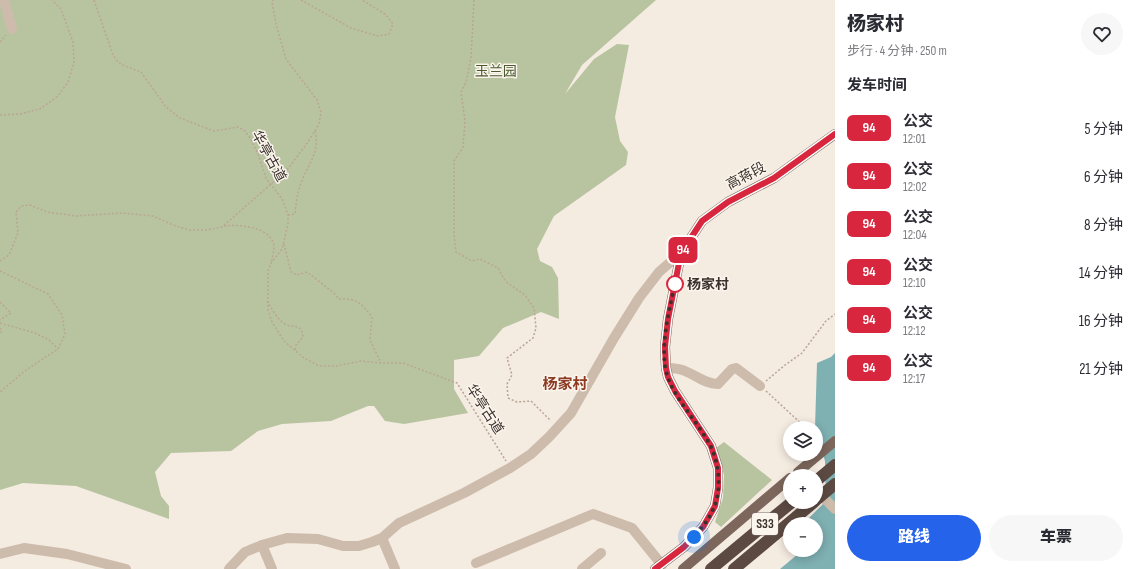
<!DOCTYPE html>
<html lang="zh">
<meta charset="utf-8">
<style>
:root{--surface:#fff;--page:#f7f7f7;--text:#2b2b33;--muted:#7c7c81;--accent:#2563eb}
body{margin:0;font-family:"Sofia Sans Condensed","Noto Sans SC",sans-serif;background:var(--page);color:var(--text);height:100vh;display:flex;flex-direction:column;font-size:15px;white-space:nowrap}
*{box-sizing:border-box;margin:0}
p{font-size:13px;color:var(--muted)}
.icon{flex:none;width:22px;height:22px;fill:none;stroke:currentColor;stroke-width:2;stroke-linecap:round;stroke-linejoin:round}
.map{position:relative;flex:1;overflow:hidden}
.side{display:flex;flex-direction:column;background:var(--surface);width:300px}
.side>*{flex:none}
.badge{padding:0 8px;border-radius:6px;font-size:14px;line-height:26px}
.buttons{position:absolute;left:783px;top:421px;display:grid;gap:8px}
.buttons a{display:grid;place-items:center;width:40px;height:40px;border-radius:50%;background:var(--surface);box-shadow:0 2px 10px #0003;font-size:20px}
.you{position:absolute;width:20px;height:20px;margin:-10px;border:3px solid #fff;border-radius:50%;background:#1a73e8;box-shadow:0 0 0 6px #1a73e833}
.map>.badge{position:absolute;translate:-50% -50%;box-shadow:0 0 0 2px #fff}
h2{padding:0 12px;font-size:15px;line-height:36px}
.round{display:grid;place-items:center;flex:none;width:42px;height:42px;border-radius:21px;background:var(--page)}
.headline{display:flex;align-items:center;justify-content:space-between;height:68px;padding:0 12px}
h1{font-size:19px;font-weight:800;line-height:30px}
.action{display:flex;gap:8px;margin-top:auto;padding:8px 12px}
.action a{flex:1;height:46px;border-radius:24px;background:var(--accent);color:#fff;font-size:16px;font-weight:800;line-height:46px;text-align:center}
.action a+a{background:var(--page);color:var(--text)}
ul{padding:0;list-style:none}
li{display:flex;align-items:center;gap:12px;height:48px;padding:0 12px}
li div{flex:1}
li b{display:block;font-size:15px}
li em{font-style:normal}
li .badge{min-width:44px;font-weight:700;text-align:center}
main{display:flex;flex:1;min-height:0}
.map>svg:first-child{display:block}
</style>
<main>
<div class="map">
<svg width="835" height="569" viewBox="0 0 835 569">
<rect width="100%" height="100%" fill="#f4ebe1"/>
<!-- green -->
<g fill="#b8c4a0">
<path d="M 0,0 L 656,0 L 582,65 L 565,94 L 594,59 L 617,44 L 629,45 L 615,117 L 620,141 L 628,152 L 626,165 L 554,216 L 537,249 L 540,261 L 552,267 L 558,278 L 559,319 L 541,312 L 503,328 L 479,356 L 454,360 L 454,389 L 468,413 L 404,424 L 385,421 L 374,406 L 368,406 L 331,421 L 282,424 L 258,431 L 231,451 L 171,453 L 155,472 L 161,496 L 169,506 L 169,519 L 76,486 L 23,483 L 0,490 Z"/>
<path d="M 724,442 L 772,480 L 721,527 L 715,522 L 723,498 L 724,475 L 716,448 Z"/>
</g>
<!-- water -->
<path fill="#7fb0b2" d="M 835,353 L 835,569 L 780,569 L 798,554 L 798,550 L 816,550 L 816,524 L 803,524 L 826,501 L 825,461 L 815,428 L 817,363 L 831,357 Z"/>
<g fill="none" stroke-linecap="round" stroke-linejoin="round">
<!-- path -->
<g stroke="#b9a596" stroke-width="1.5" stroke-dasharray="2 2" stroke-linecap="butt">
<path d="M 94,0 L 113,55 L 118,62 L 125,66 L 141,72 L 166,107 L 180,118 L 214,131 L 238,127 L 245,131 L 250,138 L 258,154 L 266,178 L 282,199 L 288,215 L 288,224 L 282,249 L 271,263 L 268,271 L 268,310 L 272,322 L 284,341 L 304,358 L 319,366 L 336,366 L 361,361 L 381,363 L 403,363 L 457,383 L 506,461"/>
<path d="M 301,0 L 351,28 L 378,36 L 389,34 L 393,24 L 385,14 L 362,0"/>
<path d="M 474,0 L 471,58 L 466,82 L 461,92 L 465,121 L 463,147 L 454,161 L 454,234 L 456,252 L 472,261 L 480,259 L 498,268 L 506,282 L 525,295 L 534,308 L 536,328 L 533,338 L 507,358 L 512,375 L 507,384 L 508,398 L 517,402 L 531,401 L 551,421"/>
<path d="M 0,42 L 6,35"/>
<path d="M 0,115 L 20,114 L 40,109 L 58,96 L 68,82 L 74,62 L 73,42 L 61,9 L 52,0"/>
<path d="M 288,215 L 295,214 C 296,202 298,189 303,178 C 310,161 320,151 315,131"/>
<path d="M 224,226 C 239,224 273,227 274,247 C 274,252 272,258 271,263"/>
<path d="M 284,244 L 291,272 L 297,275 L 307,272 L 335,294 L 339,299 C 357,298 361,303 372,317 L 370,340 L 381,363"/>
<path d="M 0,261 L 9,255 L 18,233 L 16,212 L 21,206 L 30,205 L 47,212 L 76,216 L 122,213 L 153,216 L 173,225 L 189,230 L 206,230 L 222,227 L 287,170 L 308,142 L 319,124 L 321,112 L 317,100 L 286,59 L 276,24 L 272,2 L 273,0"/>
<path d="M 0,271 L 48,294 L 62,315 L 65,334 L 58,349 L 26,370 L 0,392"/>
<path d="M 267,301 C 272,309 277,319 285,324 C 294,329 301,322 303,337 L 296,345 L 295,350"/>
<path d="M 0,302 L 11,313 L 0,320"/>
<path d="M 0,323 L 35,333 L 49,340 L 58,349"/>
<path d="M 0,328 L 2,331 L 0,334"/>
<path d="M 766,381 L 785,365 L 802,353 L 826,321 L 835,314"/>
<path d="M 766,391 L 806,428"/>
</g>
<!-- minor -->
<g stroke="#cdbbac" stroke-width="10">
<path d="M 4,0 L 12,29"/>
<path d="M 666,368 C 673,368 679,368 685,371 C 697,376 705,384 718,384 L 732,369 L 736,368 L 760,386"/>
<path d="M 817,491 L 835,509"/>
<path d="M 382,538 L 395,569"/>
<path d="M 262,545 L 272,569"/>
<path d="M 0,554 L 24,548 L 67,554 L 126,569"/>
<path d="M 476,563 L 593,514 L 632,528 L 662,565"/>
<path d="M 229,569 L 245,552 L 262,545 L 287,538 L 318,539 L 343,546 L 359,546 L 372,542 L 382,538 L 399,523 L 464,493 L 510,468 L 531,454 L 549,437 L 571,413 L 614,338 L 639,298 L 659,272 L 681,253"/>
<path d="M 582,569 L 601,553"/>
</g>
<!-- major -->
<g stroke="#7d675c" stroke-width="10">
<path d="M 655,569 L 684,547 L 703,527 L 715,506 L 718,488 L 718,468 L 711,446 L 675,391 L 668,377 L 666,368 L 665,347 L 668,319 L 681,253 L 702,221 L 728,202 L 774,178 L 835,134"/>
<path d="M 683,569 L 790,478"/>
</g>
<!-- highway -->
<g stroke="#5c4a42" stroke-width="12">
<path d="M 711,569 L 792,502"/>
<path d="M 734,569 L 814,502"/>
</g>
<!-- major-bridge -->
<path stroke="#7d675c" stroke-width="10" d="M 798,472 L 835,441"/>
<!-- highway-bridge -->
<g stroke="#5c4a42" stroke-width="12">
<path d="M 816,481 L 835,465"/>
<path d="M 816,500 L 835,484"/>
</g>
</g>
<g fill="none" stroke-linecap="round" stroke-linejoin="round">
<!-- line casing -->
<g stroke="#fff" stroke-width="9">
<path id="line" d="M 655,569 L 684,547 L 703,527 L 715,506 L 718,488 L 718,468 L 711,446 L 675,391 L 668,377 L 666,368 L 665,347 L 668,319 L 681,253 L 702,221 L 728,202 L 774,178 L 835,134"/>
</g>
<!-- line -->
<use href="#line" stroke="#d7263d" stroke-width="6"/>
<!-- walk -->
<path stroke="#3b302b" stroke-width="4" stroke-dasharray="0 7.2" d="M 675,284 L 676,279 C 670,308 658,349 668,378 C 677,402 698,422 710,445 C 719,462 722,489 714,507 C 710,518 702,528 694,537"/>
</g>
<!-- markers -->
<circle fill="#fff" stroke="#d7263d" stroke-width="2" cx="675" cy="284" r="8"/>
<g text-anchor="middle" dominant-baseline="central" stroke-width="3" stroke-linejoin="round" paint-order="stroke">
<!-- shield labels -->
<rect fill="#fbf5ee" stroke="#756b66" stroke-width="1" x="752" y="513" width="26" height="22" rx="3"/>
<g font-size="13" font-weight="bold" fill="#3b302b">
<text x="765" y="524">S33</text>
</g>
<!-- park labels -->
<g font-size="14" fill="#4a5a2e" stroke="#fbf5ee">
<text x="496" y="71">玉兰园</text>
</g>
<!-- street labels -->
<g font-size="14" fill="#3b302b" stroke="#fbf5ee">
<text transform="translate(269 156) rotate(61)">华亭古道</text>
<text transform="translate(746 176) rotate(-28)">高蒋段</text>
<text transform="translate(485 409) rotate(57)">华亭古道</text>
</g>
<!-- stop labels -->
<g font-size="14" font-weight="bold" fill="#3b302b" stroke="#fbf5ee" text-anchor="start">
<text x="687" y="284">杨家村</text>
</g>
<!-- neighbourhood labels -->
<g font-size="15" font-weight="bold" fill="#8c3b22" stroke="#fbf5ee">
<text x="565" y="384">杨家村</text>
</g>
</g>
</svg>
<div class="buttons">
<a><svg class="icon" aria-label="layers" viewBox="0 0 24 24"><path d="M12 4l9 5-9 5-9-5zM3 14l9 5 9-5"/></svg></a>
<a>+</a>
<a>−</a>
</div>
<div class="you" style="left:694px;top:537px"></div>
<b class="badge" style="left:683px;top:250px;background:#d7263d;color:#fff">94</b>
</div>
<section class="side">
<div class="headline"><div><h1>杨家村</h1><p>步行 · 4 分钟 · 250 m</p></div><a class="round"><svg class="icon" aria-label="heart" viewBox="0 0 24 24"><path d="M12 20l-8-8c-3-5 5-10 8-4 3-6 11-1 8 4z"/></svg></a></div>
<h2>发车时间</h2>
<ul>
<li><span class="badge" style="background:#d7263d;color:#fff">94</span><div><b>公交</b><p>12:01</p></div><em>5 分钟</em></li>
<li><span class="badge" style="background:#d7263d;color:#fff">94</span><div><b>公交</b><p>12:02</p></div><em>6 分钟</em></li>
<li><span class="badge" style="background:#d7263d;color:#fff">94</span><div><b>公交</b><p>12:04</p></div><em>8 分钟</em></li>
<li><span class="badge" style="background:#d7263d;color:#fff">94</span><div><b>公交</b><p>12:10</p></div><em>14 分钟</em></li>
<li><span class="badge" style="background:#d7263d;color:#fff">94</span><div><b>公交</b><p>12:12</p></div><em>16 分钟</em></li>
<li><span class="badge" style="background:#d7263d;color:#fff">94</span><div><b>公交</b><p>12:17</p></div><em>21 分钟</em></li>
</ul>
<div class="action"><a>路线</a><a>车票</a></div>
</section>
</main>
